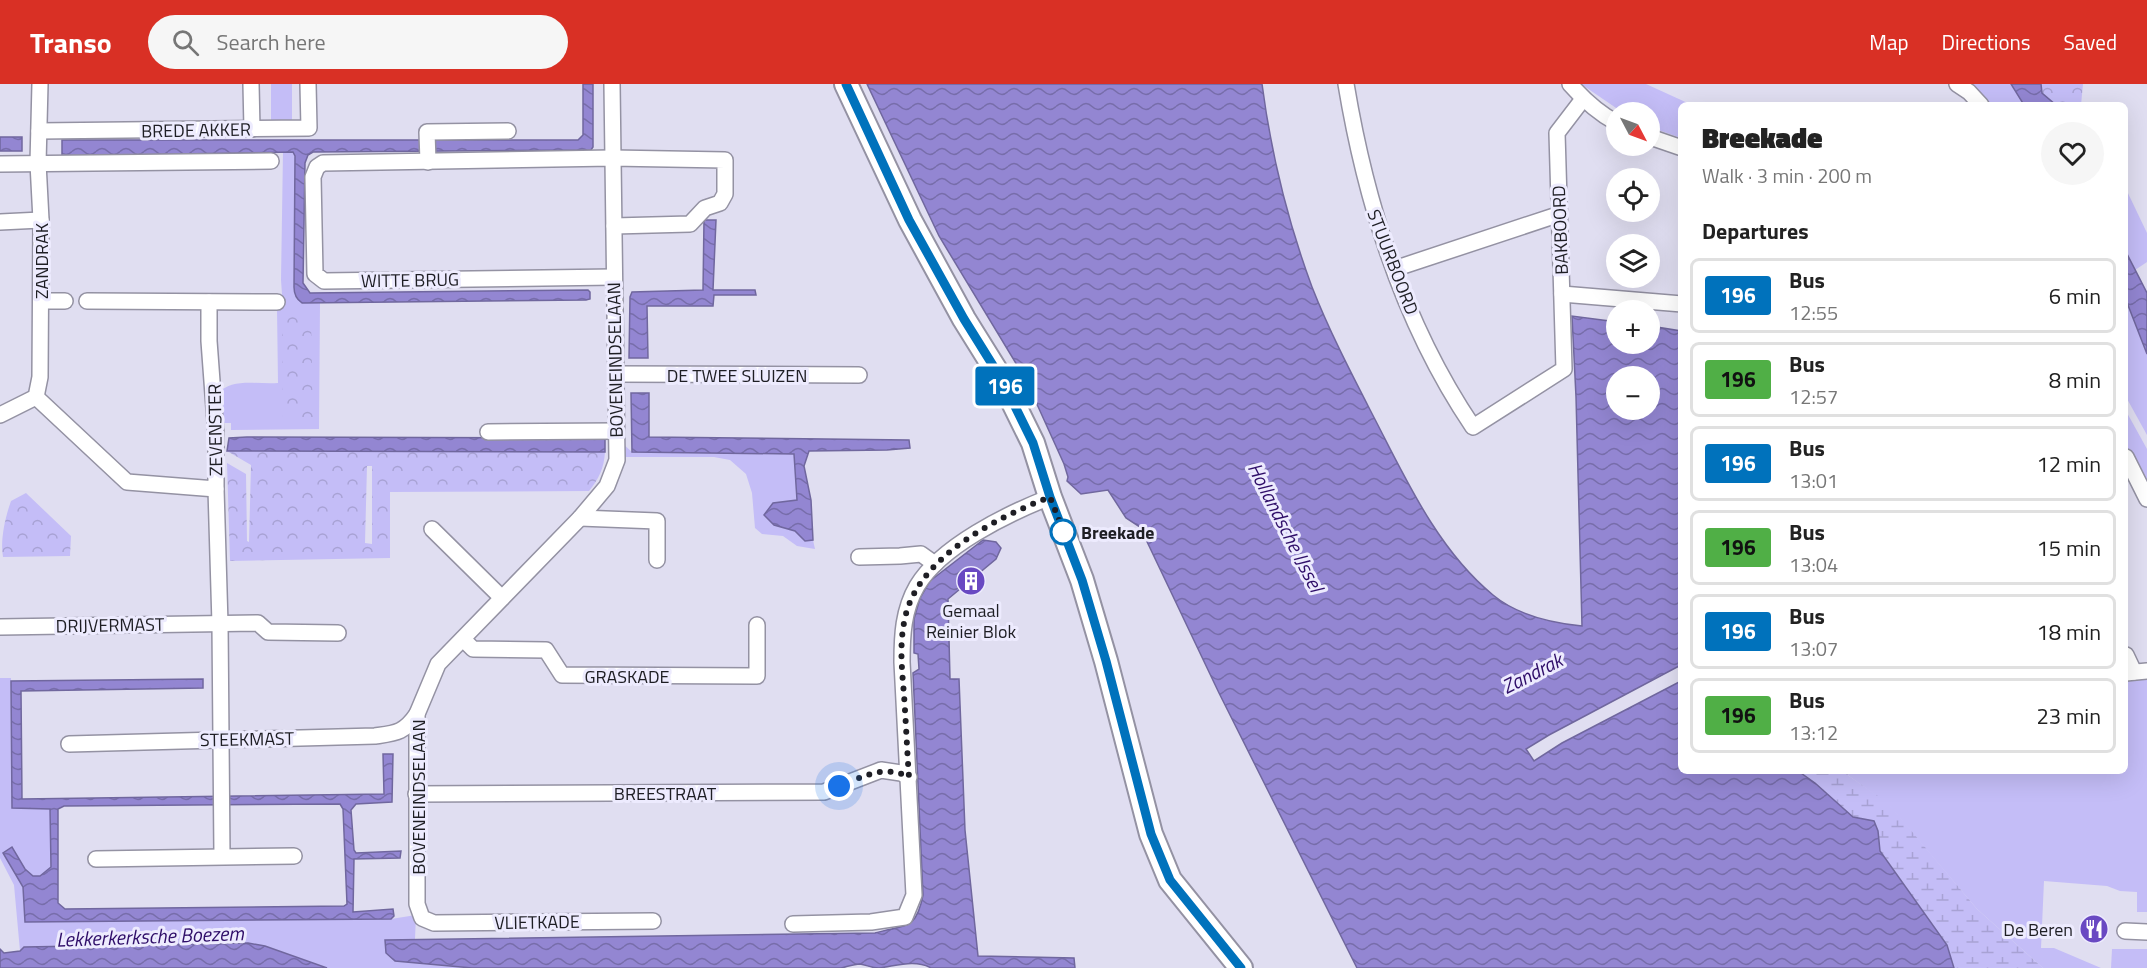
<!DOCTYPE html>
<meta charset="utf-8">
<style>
:root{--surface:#fff;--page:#f6f6f6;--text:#222;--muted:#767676;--line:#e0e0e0;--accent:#d93025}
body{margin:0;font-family:"Titillium Web",sans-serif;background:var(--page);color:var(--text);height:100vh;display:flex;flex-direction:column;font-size:22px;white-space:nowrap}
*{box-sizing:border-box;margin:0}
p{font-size:20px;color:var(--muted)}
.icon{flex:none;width:33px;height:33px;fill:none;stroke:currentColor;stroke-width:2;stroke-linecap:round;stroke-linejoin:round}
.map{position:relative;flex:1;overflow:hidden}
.panel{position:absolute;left:1678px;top:18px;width:450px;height:672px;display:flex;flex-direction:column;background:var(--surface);border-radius:9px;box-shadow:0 6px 24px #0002}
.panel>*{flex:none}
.badge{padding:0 12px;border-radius:4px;font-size:21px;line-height:39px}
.needle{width:39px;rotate:131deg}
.tools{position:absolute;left:1606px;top:18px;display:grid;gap:12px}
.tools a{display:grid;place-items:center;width:54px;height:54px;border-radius:50%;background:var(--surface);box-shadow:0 6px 24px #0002;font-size:30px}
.you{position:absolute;width:30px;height:30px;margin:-15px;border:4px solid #fff;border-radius:50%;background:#1a73e8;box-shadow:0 0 0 9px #1a73e833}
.map>.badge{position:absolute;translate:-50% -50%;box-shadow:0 0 0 3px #fff}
h2{padding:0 24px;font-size:22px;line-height:54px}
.round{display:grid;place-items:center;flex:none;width:63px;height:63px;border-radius:32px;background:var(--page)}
.overview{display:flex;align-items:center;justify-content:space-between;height:102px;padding:0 24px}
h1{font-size:28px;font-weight:800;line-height:45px}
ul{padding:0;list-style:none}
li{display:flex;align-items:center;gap:18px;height:75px;margin:0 12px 9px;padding:0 12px;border:3px solid var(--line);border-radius:9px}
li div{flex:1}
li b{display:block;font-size:22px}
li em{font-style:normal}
li .badge{min-width:66px;font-weight:700;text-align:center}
header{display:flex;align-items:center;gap:36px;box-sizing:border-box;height:84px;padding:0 30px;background:var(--accent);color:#fff}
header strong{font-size:28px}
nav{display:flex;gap:33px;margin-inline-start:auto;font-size:21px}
.search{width:420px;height:54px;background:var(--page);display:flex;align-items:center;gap:15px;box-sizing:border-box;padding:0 21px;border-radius:33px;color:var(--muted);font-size:22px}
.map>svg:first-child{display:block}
</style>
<header>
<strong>Transo</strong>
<div class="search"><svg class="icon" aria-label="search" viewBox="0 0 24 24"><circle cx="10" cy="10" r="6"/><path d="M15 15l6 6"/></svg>Search here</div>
<nav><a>Map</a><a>Directions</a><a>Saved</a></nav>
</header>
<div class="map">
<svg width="2147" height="884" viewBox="0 0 2147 884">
<defs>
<pattern id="forest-crowns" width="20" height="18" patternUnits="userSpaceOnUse" patternTransform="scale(1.5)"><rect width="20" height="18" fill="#c4bdf7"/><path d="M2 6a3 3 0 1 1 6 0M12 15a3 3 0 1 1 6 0" fill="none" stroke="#a8a2d4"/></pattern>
<pattern id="wetland-marsh" width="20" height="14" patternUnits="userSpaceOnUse" patternTransform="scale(1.5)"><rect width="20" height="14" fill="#c4bdf7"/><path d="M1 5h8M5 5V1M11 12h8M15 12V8" fill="none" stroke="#a8a2d4"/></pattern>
<pattern id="water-waves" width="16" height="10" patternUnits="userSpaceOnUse" patternTransform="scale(1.5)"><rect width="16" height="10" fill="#9386d2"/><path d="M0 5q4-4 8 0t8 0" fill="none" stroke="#776daa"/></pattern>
</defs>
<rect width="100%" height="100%" fill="#e0def1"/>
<!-- grass -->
<g fill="#c4bdf7">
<rect x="271" y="0" width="21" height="38"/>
<path d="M 1581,0 L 1646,0 L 1692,21 L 1682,21 L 1681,54 L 1650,43 L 1650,28 L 1622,28 Z"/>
<path d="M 1970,0 L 2011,0 L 2024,21 L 1988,21 Z"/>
<path d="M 283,68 L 293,68 L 295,72 L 302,219 L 320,219 L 319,345 L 231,346 L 231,339 L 223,339 L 218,310 C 231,293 259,301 278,299 L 277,224 L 283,224 L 281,196 Z"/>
<path d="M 2126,105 L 2147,149 L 2147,178 L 2135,186 L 2126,168 Z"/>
<path d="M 2126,216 L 2147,270 L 2147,351 L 2126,313 Z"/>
<path d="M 2126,327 L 2147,365 L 2147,403 L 2126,361 Z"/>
<path d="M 623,360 L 632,368 L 794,370 L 797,416 L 773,419 L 785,443 L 795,447 L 805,457 L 813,456 L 815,465 L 797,462 L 783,452 L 762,450 L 755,444 L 752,409 L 746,390 L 730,376 L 714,373 L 623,373 Z"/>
<path d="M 0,594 L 11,594 L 12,724 L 50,724 L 51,783 L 40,792 L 33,792 L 25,785 L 12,763 L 18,792 L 23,803 L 25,838 L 391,835 L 416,831 L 415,855 L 386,856 L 396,877 L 472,884 L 327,884 L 265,862 L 248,859 L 25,863 L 20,867 L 14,801 L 0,774 Z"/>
<path d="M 2147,594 L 2147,828 L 2137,828 L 2137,808 L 2120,807 L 2107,802 L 2044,797 L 2041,864 L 2054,864 L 2101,884 L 2043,884 L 1977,825 L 1888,720 L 1849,692 L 1845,687 L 2126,687 L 2126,596 Z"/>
<path d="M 2112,865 L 2147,865 L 2147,884 L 2111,884 Z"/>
</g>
<!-- forest -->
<g fill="url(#forest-crowns)" fill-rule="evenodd">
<path d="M 2041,0 L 2083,0 L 2081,21 L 2056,21 L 2042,9 Z"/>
<path d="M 282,232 L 311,232 L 313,340 L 283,340 Z"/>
<path d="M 227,367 L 605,368 C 604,384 599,395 589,407 L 390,408 L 390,474 L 230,477 L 227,379 L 246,390 L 247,457 L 249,458 L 251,381 ZM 367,382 L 372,382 L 372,460 L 365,459 Z"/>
<path d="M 26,409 L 71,452 L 70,472 L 3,473 C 0,456 5,434 11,417 Z"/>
</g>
<!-- wetland -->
<path fill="url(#wetland-marsh)" d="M 1798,687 L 1845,687 L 1849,692 L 1888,719 L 1977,825 L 2043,884 L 1954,884 L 1947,861 L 1880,766 L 1878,747 L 1853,733 L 1815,699 Z"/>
<!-- water -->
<g fill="url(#water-waves)" stroke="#70679e" stroke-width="1.5" fill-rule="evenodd">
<path d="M 583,0 L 593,0 L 593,63 L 591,66 L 313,68 L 308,71 L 305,79 L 303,199 L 310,209 L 588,206 L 590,208 L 590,215 L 586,216 L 302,219 C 296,215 294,210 294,203 L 295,72 L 293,68 L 62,72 L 62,56 L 578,56 L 583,51 Z"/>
<path d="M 867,0 L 1262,0 C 1271,69 1288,138 1312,203 C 1332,254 1358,302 1383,351 C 1412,408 1443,470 1493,511 C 1517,531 1552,539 1582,542 L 1576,313 L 1572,232 L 1617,238 L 1617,260 L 1650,260 L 1650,242 L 1681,247 L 1681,581 L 1549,651 L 1526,665 L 1534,677 L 1562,659 L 1681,597 L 1682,687 L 1798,687 L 1815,699 L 1853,733 L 1874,737 L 1878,747 L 1880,767 L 1947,861 L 1954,884 L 1357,884 L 1219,609 L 1140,443 L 1126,434 L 1108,406 L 1081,410 L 1067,397 L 1068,393 L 1064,380 L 1026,296 L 939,152 ZM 1617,292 L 1650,292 L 1650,326 L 1617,326 Z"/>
<path d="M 2011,0 L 2041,0 L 2042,9 L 2056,21 L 2024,21 Z"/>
<rect x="0" y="53" width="22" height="14"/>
<path d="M 704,136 L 716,136 L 713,206 L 755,206 L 756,211 L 714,211 L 713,222 L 647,222 L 648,274 L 629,274 L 630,213 L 632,208 L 703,206 Z"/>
<path d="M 2126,168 L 2147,209 L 2147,270 L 2126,216 Z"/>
<path d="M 631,309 L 649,309 L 649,353 L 909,356 L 910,364 L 887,366 L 809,367 L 804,382 L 811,416 L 813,456 L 805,457 L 795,447 L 774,441 L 764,431 L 773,419 L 797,416 L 794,370 L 632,368 Z"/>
<path d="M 247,353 L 605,354 L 605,368 L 227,367 L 229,354 Z"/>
<path d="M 983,456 L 996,458 L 1001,464 L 996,475 L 948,515 L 950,595 L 959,595 L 965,746 L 978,872 L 1074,874 L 1075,884 L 931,884 C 915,875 896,882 879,884 C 871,884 867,881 860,880 C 854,880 846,883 841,884 L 472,884 L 395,877 L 386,869 L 385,856 L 875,849 C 906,840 916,847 923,811 L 913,589 L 919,585 L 918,570 L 914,569 L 914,535 L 920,514 L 930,497 Z"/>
<path d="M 203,595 L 203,604 L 21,607 L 22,715 L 384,710 L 383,670 L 393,670 L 392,718 L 356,720 L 351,726 L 354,766 L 356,769 L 401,767 L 400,774 L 354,775 L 353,828 L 393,825 L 394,832 L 391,835 L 25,838 L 23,803 L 3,769 L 12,763 L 25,785 L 33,792 L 40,792 L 51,783 L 50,725 L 12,724 L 11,597 ZM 340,720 L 343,725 L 347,820 L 344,822 L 65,825 L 58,819 L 58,725 L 64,722 Z"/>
<path d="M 248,859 L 265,862 L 327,884 L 0,884 L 0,865 L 4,869 L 20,867 L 24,863 Z"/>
</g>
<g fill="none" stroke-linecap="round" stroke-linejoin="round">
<!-- street casing -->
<g stroke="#9492a3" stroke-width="18">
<g id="street">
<path d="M 251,0 L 252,45"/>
<path d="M 612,0 L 617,376 L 607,402 L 580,434 L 438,580 L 417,630 L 417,820 L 422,834 L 434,839 L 653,837"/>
<path d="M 1346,0 C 1366,120 1404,241 1473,343 L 1564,285 L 1557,49 L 1583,15"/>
<path d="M 1570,0 C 1584,16 1598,29 1617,39"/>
<path d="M 1957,0 L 1969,8 L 1981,21"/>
<path d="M 39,47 L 309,44 L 308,0"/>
<path d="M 1650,53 L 1682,64"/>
<path d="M 428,78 L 427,48 L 508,47"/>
<path d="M 0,80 L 271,77"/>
<path d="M 0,138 L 41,136"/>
<path d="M 614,142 L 690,140 L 705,124 L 720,119 L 725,110 L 725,76 L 612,74 L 323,79 L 317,83 L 313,93 L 315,190 L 324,197 L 614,193"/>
<path d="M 1394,185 L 1560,130"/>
<path d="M 1562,210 L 1682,220"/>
<path d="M 42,217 L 65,217"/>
<path d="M 87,217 L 277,218"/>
<path d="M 616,290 L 859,291"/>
<path d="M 36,313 L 127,398 L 216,405 L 216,351 L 209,257 L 209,218"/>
<path d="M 0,331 L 36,313 L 40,293 L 41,136 L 38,79 L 40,0"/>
<path d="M 488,348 L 616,347"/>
<path d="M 2126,373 L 2147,415"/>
<path d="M 216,405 L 220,540 L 222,772"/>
<path d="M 580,434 L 657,437 L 657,476"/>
<path d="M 432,445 L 502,514"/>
<path d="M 859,473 L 900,472 L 921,470 L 935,480"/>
<path d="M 0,543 L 258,539 L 268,548 L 338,549"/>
<path d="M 463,555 L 473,565 L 546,566 L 562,591 L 757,592 L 757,541"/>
<path d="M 2126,571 L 2134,588"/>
<path d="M 2126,589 L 2147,587"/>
<path d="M 69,660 L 375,652 C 396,649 404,649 417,630"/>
<path d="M 416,710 L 824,708 L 881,686 L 901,689 L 909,693"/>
<path d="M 96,775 L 294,772"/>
<path d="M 793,840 L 871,838 L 905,833 L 914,811 L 902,578 C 902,552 903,526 917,502 C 941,462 1007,430 1050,413"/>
<path d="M 2125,847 L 2147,848"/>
</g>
</g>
<!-- secondary casing -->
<g stroke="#9492a3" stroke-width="26">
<path id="secondary" d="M 846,0 L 910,136 L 964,235 L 1002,296 L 1033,359 L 1050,413 L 1082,496 L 1106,577 L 1151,750 L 1170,796 L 1241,884"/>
</g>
<!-- street -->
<use href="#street" stroke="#fff" stroke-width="15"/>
<!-- secondary -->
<use href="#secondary" stroke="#fff" stroke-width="22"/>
</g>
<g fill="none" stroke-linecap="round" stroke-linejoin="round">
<!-- line casing -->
<g stroke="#fff" stroke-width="14">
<path id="line" d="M 846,0 L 909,136 L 964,235 L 1002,296 L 1033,359 L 1050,413 L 1082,496 L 1106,577 L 1151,750 L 1170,796 L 1241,884"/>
</g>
<!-- line -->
<use href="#line" stroke="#0072bc" stroke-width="9"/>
<!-- walk -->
<path stroke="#1e1e24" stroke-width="6" stroke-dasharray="0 10.8" d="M 839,702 C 863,693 884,680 909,693 C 907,666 906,639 904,611 C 902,586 899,560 905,534 C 918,473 996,434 1050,413 L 1066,454 L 1063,448"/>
</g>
<!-- icons -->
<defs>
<g id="building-disc" transform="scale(1.5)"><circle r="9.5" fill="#6949c2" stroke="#edebfe"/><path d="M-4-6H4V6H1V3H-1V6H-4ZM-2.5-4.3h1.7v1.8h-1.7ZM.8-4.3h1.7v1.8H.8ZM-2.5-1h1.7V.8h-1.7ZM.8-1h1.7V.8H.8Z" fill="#fff"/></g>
<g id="restaurant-disc" transform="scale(1.5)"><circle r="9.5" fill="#6949c2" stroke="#edebfe"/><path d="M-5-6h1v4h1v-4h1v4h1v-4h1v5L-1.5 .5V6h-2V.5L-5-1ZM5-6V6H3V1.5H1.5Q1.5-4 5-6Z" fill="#fff"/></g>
</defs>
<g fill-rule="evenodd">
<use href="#building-disc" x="971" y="497"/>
<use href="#restaurant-disc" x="2094" y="845"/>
</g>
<!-- markers -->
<circle fill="#fff" stroke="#0072bc" stroke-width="3" cx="1063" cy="448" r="12"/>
<g text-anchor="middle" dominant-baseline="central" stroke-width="6" stroke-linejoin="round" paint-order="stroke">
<!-- street labels -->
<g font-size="18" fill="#1e1e24" stroke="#edebfe">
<text transform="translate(196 46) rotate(-1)">BREDE AKKER</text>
<text transform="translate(1560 146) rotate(-92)">BAKBOORD</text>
<text transform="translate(41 177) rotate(-90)">ZANDRAK</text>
<text transform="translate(1393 178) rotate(69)">STUURBOORD</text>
<text transform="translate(410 196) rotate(-1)">WITTE BRUG</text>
<text transform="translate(615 276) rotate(-91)">BOVENEINDSELAAN</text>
<text x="737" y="291">DE TWEE SLUIZEN</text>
<text transform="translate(215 346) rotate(-91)">ZEVENSTER</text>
<text transform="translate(110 541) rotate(-1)">DRIJVERMAST</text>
<text x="627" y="592">GRASKADE</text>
<text transform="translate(247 655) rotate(-1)">STEEKMAST</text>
<text x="665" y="709">BREESTRAAT</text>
<text transform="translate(418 713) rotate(-90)">BOVENEINDSELAAN</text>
<text transform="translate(537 838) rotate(-1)">VLIETKADE</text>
</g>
<!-- stop labels -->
<g font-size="18" font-weight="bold" fill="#1e1e24" stroke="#edebfe" text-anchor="start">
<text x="1081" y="448">Breekade</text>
</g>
<!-- poi labels -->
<g font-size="18" fill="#1e1e24" stroke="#edebfe">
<text x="971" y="526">Gemaal<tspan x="971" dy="21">Reinier Blok</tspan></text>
<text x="2073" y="845" text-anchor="end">De Beren</text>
</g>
<!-- water labels -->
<g font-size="20" font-style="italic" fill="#2f0e69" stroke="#edebfe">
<text transform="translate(1286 443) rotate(63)">Hollandsche IJssel</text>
<text transform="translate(1532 589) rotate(-27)">Zandrak</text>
<text transform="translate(150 852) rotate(-2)">Lekkerkerksche Boezem</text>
</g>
</g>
</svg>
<div class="tools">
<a><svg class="needle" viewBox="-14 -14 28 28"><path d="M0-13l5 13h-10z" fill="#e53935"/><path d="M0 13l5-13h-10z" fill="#767676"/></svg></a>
<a><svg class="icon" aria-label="locate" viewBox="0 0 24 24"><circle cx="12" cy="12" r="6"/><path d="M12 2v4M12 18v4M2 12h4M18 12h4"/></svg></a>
<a><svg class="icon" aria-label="layers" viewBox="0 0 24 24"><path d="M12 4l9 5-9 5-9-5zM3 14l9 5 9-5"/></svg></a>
<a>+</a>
<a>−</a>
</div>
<div class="you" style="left:839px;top:702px"></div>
<b class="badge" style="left:1005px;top:302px;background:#0072bc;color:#fff">196</b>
<section class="panel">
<div class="overview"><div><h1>Breekade</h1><p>Walk · 3 min · 200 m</p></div><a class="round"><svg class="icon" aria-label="heart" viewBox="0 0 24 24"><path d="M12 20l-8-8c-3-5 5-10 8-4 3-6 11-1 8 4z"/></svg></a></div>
<h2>Departures</h2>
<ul>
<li><span class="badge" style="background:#0072bc;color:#fff">196</span><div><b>Bus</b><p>12:55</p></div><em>6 min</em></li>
<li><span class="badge" style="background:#50af46;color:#111">196</span><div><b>Bus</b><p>12:57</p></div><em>8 min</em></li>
<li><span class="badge" style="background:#0072bc;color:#fff">196</span><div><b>Bus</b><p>13:01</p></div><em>12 min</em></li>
<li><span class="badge" style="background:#50af46;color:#111">196</span><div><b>Bus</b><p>13:04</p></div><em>15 min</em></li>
<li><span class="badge" style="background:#0072bc;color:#fff">196</span><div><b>Bus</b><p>13:07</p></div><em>18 min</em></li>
<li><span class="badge" style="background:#50af46;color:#111">196</span><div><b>Bus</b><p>13:12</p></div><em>23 min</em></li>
</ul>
</section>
</div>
